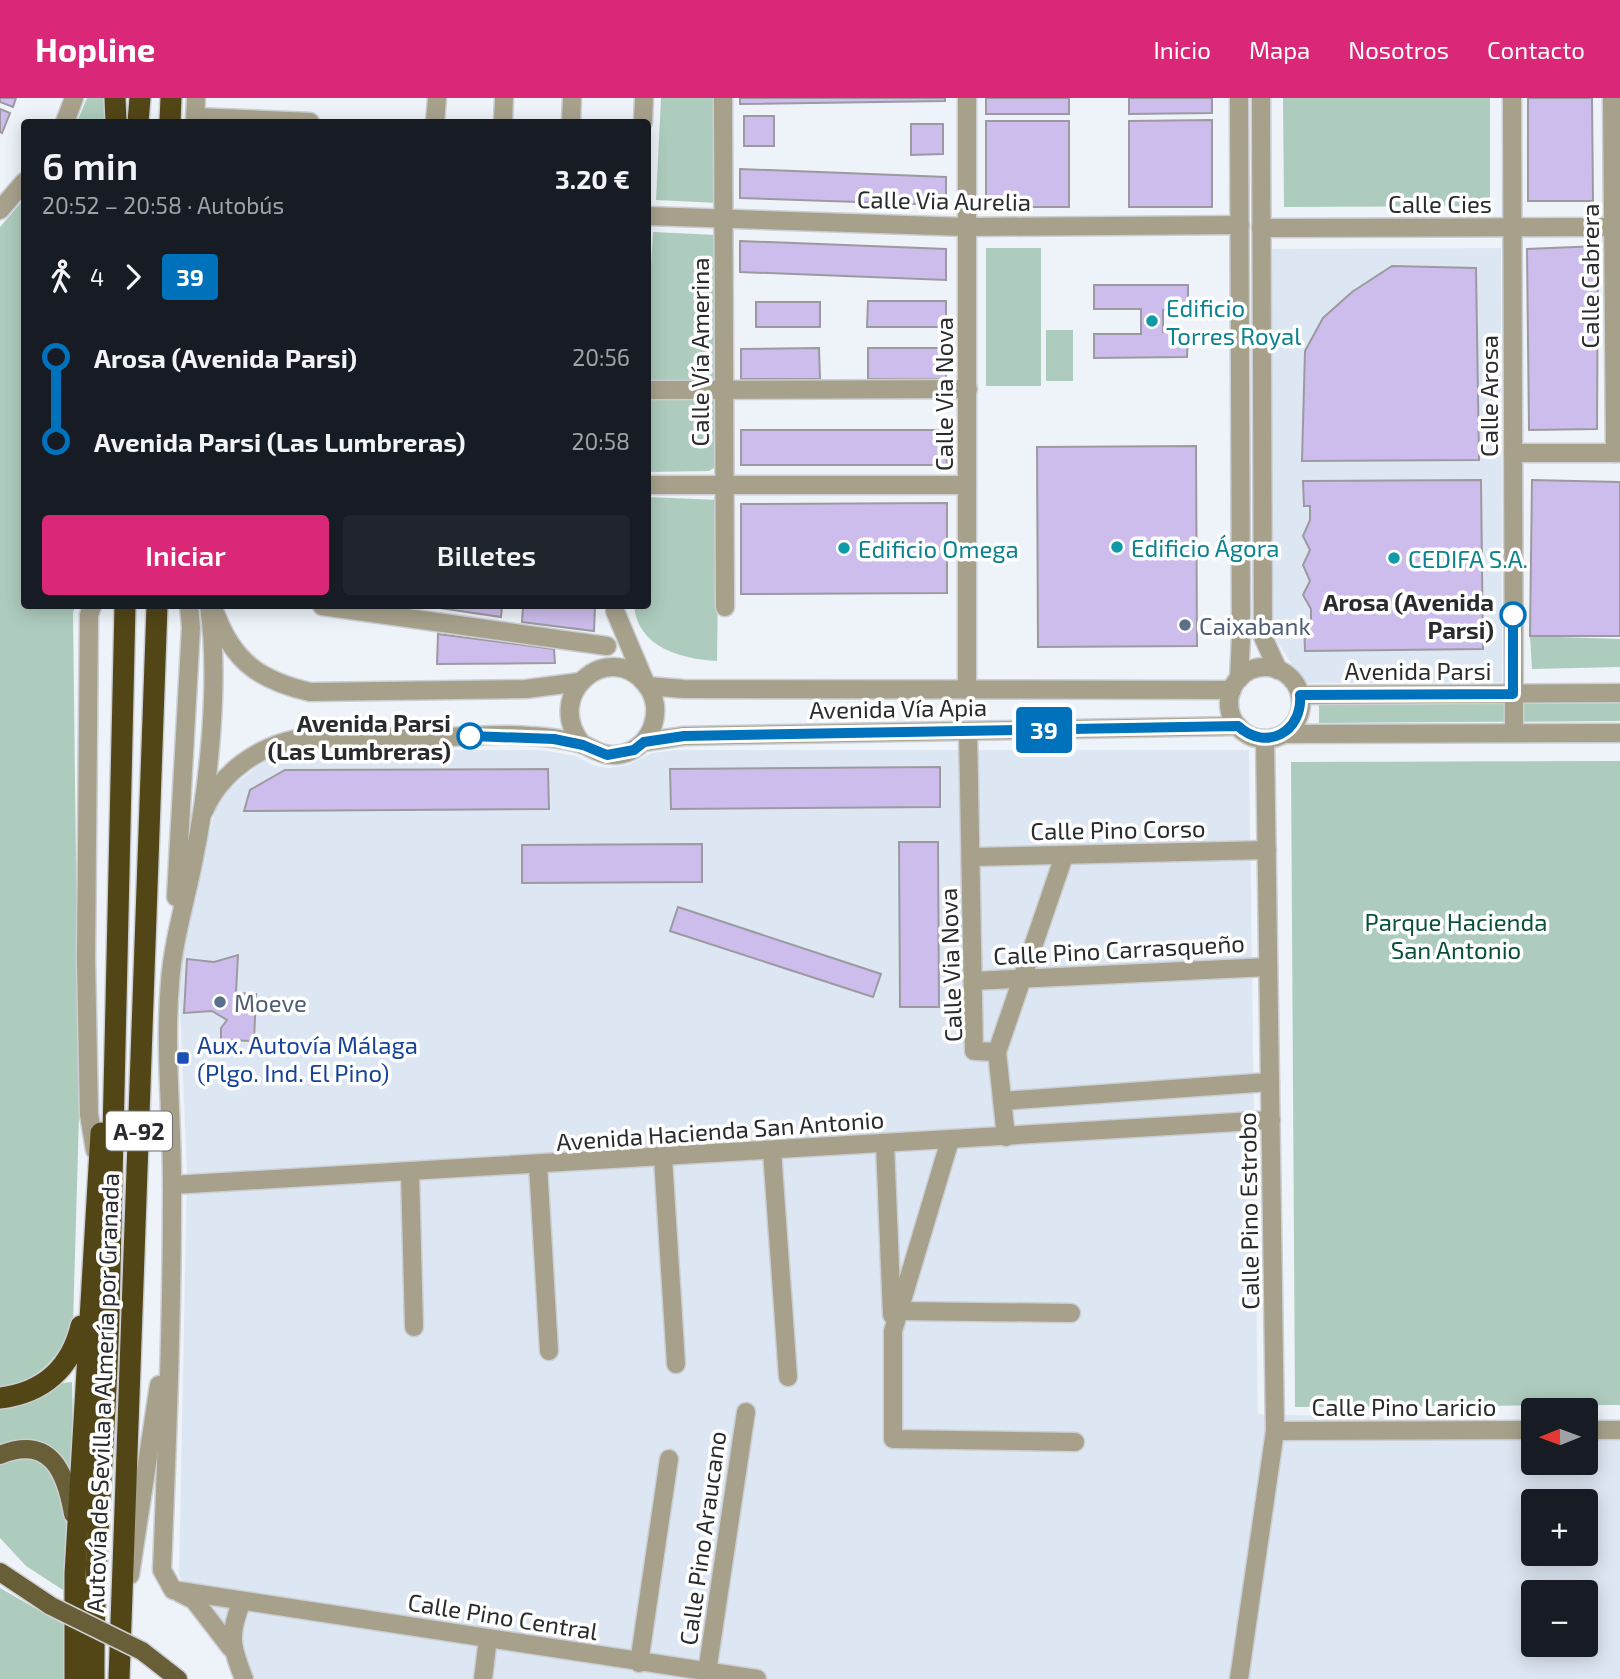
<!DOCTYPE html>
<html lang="es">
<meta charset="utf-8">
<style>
:root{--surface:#171b24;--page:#20242c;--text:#f1f3f6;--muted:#9ea1a6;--accent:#db2777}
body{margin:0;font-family:"Exo 2",sans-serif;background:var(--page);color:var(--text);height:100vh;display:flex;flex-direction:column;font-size:26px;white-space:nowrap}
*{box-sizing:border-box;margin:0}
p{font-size:23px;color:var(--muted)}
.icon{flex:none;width:38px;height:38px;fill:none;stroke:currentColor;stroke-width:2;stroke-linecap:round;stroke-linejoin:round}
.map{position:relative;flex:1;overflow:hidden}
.drawer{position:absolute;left:21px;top:21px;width:630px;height:490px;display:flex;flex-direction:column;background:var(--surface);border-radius:7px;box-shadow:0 4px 18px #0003}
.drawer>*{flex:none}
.badge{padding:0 14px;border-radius:5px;font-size:24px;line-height:46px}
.needle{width:46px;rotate:269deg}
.buttons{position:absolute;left:1521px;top:1300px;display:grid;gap:14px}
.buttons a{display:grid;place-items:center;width:77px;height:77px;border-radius:7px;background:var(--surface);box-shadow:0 4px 18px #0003;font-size:35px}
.map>.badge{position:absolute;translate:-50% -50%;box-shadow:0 0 0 4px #fff}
.legs{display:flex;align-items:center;gap:10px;height:77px;padding:0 21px;font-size:23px}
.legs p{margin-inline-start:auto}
.headline{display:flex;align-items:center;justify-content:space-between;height:119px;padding:0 21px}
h1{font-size:38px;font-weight:600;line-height:52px}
.action{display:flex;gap:14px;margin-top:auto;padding:14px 21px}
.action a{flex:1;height:80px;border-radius:7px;background:var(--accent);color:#fff;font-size:28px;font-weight:600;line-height:80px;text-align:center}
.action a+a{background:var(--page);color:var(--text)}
ul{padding:0 21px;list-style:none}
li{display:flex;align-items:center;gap:24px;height:84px;font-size:26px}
li i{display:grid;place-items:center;width:10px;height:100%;margin:0 9px;background:currentColor}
li i::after{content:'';width:18px;height:18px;margin:-9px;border:5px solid;border-radius:50%;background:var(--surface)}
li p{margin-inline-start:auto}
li:first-child i{background:linear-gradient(#0000 50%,currentColor 0)}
li:last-child i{background:linear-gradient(currentColor 50%,#0000 0)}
header{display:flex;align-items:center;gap:42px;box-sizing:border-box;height:98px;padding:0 35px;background:var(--accent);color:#fff}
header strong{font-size:33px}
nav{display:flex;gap:38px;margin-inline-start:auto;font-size:24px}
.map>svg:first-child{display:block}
</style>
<header>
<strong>Hopline</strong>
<nav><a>Inicio</a><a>Mapa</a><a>Nosotros</a><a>Contacto</a></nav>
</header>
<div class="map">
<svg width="1620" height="1581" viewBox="0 0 1620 1581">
<rect width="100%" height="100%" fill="#eef3f9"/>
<!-- built -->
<g fill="#dde7f3" fill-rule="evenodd">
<path d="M 1501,150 L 1502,584 L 1304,585 L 1269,531 L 1268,151 Z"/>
<path d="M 291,652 L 541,652 L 576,658 L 592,667 L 609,670 L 628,667 L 652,655 L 676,652 L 1249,652 L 1258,1316 L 1533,1324 L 1533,1365 L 1586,1365 L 1586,1325 L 1620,1326 L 1620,1581 L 255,1581 L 236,1544 L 179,1478 L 187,1075 L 179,884 L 195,790 L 216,710 L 231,690 L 266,661 ZM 1533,1404 L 1586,1404 L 1586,1456 L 1533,1456 ZM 1533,1494 L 1586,1494 L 1586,1547 L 1533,1547 Z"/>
</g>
<!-- green -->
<g fill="#adccbd">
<path d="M 87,0 L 105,0 L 106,24 L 77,24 Z"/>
<path d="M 661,0 L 718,0 L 718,105 L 656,102 Z"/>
<path d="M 1283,0 L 1490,0 L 1490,108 L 1284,109 Z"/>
<path d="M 24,101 L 24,508 L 75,508 L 73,515 L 79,1018 L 73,1226 C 59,1261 37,1283 0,1291 L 0,129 Z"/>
<path d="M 653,134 L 717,137 L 717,368 L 709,373 L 648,374 L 648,219 Z"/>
<rect x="986" y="150" width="55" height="138"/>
<rect x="1046" y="232" width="27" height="51"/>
<path d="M 648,399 L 719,402 L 717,563 C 680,561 638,549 634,508 L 648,508 Z"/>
<path d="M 1530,538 L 1620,541 L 1620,569 L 1532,571 Z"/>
<path d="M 1620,605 L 1620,623 L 1319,625 L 1319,607 Z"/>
<path d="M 1620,663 L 1620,1307 L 1295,1309 L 1291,664 Z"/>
<path d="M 72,1284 L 74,1378 C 59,1349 31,1336 0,1346 L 0,1310 L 27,1304 L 63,1285 Z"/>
<path d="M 20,1360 C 30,1360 43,1362 50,1371 C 72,1397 66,1462 66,1494 L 26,1468 L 0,1440 L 0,1367 Z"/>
<path d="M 0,1490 L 68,1529 L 67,1581 L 0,1581 Z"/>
</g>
<!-- building -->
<g fill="#cdbdec" stroke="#9c9aa0" stroke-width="2">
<path d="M 0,0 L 16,0 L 13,9 L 0,4 Z"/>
<path d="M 740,0 L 945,0 L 945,3 L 740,6 Z"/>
<rect x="986" y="0" width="83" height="16"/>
<path d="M 1129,0 L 1212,0 L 1212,15 L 1129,16 Z"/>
<path d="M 1528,0 L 1592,0 L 1593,103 L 1528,103 Z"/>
<path d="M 0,11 L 10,15 L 2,35 L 0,34 Z"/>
<rect x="744" y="18" width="30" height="30"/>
<path d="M 1212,22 L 1212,109 L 1129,109 L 1129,23 Z"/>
<rect x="986" y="23" width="83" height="86"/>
<path d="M 911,26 L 943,26 L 943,56 L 911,57 Z"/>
<path d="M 740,71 L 946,79 L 946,107 L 740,100 Z"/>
<path d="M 740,143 L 946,151 L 946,182 L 740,174 Z"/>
<path d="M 1598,148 L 1597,331 L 1529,332 L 1527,151 Z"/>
<path d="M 1392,168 L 1476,170 L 1479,362 L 1302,363 L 1305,253 L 1323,220 L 1352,194 Z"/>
<path d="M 1094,187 L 1188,187 L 1188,212 L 1163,212 L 1163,234 L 1188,234 L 1187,259 L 1094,260 L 1094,236 L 1141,236 L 1141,211 L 1094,211 Z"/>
<path d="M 868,203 L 946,203 L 946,229 L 867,229 Z"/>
<rect x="756" y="204" width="64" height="25"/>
<path d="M 819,250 L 820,281 L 741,281 L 741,251 Z"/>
<rect x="868" y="250" width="78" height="31"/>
<path d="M 741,332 L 946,332 L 947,367 L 741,367 Z"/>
<path d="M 1196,348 L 1197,548 L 1038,549 L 1037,349 Z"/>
<path d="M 1481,382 L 1483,551 L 1305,553 L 1304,526 L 1311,526 L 1311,511 L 1303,497 L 1310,483 L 1303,467 L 1310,452 L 1303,438 L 1310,422 L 1310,408 L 1304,408 L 1303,383 Z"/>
<path d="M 1532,382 L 1620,384 L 1620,538 L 1530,538 Z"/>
<path d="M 947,405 L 947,495 L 741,496 L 741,406 Z"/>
<path d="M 439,508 L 502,508 L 501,519 L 439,510 Z"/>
<path d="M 523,508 L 595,508 L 594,533 L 522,524 Z"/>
<path d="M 438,536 L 554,551 L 555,565 L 437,566 Z"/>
<path d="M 940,669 L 940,709 L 671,711 L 670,671 Z"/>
<path d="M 548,671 L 549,711 L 244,713 L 250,692 L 285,672 Z"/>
<path d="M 899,744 L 938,744 L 939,909 L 900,909 Z"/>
<path d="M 702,746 L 702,784 L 522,785 L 522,747 Z"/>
<path d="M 678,809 L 881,876 L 873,899 L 670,833 Z"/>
<path d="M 238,857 L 236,895 L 256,896 L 254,943 L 221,942 L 221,930 L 227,922 L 212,913 L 184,915 L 187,861 L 214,864 Z"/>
</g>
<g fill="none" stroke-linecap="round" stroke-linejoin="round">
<!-- minor casing -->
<g stroke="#cbcfd4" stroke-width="21">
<g id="minor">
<path d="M 723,0 L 725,509"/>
<path d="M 967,0 L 967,591"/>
<path d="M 1261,0 L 1263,539 L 1278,572"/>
<path d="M 1512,0 L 1514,635"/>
<path d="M 1612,0 L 1615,355"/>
<path d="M 196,19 L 310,24"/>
<path d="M 65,24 L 74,0"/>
<path d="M 195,24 L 196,0"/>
<path d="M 435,24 L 437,0"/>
<path d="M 503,24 L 504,0"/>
<path d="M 571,24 L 572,0"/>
<path d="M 643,24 L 644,0"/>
<path d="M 0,112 L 24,84"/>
<path d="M 648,118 L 966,129 L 1240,127"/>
<path d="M 1261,130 L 1620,129"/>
<path d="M 648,292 L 968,291"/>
<path d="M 1513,355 L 1620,355"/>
<path d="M 648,387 L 967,387"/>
<path d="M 92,508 L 89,517 L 86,861 L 89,1016 L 95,1052"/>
<path d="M 209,508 C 220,581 209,687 194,760 C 186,802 173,842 170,885 C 164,955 173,1026 172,1096 C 172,1222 167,1347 162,1472 L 173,1492 L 757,1581"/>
<path d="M 322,508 L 607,548"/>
<path d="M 615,513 L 645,584"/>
<path d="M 216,517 C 234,565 262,583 310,594 L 526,591 L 580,584"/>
<circle cx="1265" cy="605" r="36"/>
<path d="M 1239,581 L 1241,539 L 1239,0"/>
<path d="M 647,588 L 684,591 L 1232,592"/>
<path d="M 1300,597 L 1620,595"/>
<path d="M 968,633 L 974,953 L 997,954"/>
<path d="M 1284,636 L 1620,635"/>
<path d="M 644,644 L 684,638 L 1238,628"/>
<path d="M 204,713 C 220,675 258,649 296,641 C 347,640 399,639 450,639 C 476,638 504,635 530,638 C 546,639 566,641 582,646 C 596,652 605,660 622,656 C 653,649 666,609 645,585 C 608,541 541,597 583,647"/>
<path d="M 971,759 L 1267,752"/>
<path d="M 176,799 L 191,529 L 189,508"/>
<path d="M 973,883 L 1268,869"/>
<path d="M 1002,1003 L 1270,984"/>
<path d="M 1006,1039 L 997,954 L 1064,758"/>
<path d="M 950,1042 L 893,1233 L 893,1341 L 1075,1344"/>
<path d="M 885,1046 L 892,1217"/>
<path d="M 772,1053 L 788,1279"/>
<path d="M 663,1060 L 676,1266"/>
<path d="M 538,1067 L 549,1253"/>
<path d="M 410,1075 L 414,1229"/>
<path d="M 172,1087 L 1271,1022"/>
<path d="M 899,1213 L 1071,1215"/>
<path d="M 1586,1332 L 1620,1332"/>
<path d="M 1275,1333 L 1533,1332"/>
<path d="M 130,1477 L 159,1287"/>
<path d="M 180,1495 L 194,1502 L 231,1550"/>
<path d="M 242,1503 C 228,1537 231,1548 244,1581"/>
<path d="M 639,1565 L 669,1361"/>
<path d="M 707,1574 L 746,1314"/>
<path d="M 483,1581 L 488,1540"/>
<path d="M 1239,1581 L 1275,1333 L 1265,641"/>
</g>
</g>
<!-- major casing -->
<g stroke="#cbcfd4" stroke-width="21">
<g id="major">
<path d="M 0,1357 C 51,1336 66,1375 73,1416"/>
<path d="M 0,1474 L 51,1508"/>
<path d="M 142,1553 L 178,1581"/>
</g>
</g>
<!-- highway casing -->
<g stroke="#cbcfd4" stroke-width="24">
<g id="highway">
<path d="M 115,0 L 116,24"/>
<path d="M 138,24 L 140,0"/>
<path d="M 170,24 L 171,0"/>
<path d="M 0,1300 C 43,1295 71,1270 81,1228"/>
<path d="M 75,1581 L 75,1476 L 101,1035"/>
<path d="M 94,1581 C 93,1459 106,1337 109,1214 C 116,979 118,743 125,508"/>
<path d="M 119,1581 L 157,508"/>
</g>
</g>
<!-- minor -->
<use href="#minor" stroke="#a7a18c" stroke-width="18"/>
<!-- major -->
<use href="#major" stroke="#685e38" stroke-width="18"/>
<!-- highway -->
<use href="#highway" stroke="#524617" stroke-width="21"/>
<!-- major-bridge casing -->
<g stroke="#cbcfd4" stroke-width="21" stroke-linecap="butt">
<path id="major-bridge" d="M 51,1508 L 142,1553"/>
</g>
<!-- major-bridge -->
<use href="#major-bridge" stroke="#685e38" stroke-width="18"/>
</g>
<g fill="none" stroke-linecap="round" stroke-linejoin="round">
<!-- line-1 casing -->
<g stroke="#fff" stroke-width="16">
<path id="line-1" d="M 470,638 L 554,641 L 583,647 L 607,657 L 634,652 L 644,644 L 684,638 L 1238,628 C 1266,654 1303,634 1300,597 L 1513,596 L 1513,517"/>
</g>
<!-- line-1 -->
<use href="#line-1" stroke="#0072bc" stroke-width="10"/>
</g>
<!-- markers -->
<g fill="#0f9aa8" stroke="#fff" stroke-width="2.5">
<circle cx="1152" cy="223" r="7"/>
<circle cx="1117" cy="449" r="7"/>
<circle cx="844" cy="450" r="7"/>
<circle cx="1394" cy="460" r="7"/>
</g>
<g fill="#fff" stroke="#0072bc" stroke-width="3.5">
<circle cx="1513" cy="517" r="12"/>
<circle cx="470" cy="638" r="12"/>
</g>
<g fill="#5c6f8a" stroke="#fff" stroke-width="2.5">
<circle cx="1185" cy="527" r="7"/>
<circle cx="220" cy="904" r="7"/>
</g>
<rect fill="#1a4fb4" stroke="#fff" stroke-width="2.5" x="176" y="953" width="14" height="14" rx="3.5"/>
<g text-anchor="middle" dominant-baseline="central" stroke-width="7" stroke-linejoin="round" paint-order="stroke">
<!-- shield labels -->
<rect fill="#fff" stroke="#6a6b6d" stroke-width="2" x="106" y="1013.5" width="66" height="39" rx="5"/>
<g font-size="23" font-weight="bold" fill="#2a2b2e">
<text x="139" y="1033">A-92</text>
</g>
<!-- street labels -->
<g font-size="24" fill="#2a2b2e" stroke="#fff">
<text transform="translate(944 102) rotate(1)">Calle Via Aurelia</text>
<text x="1440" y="105">Calle Cies</text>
<text transform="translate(1589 178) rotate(-90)">Calle Cabrera</text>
<text transform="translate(699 254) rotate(-90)">Calle Vía Amerina</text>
<text transform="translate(943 296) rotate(-90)">Calle Via Nova</text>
<text transform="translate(1488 298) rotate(-90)">Calle Arosa</text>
<text x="1418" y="572">Avenida Parsi</text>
<text transform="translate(898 610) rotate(-1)">Avenida Vía Apia</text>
<text transform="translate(1118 731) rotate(-1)">Calle Pino Corso</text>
<text transform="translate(1119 851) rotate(-3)">Calle Pino Carrasqueño</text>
<text transform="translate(950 867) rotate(-92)">Calle Via Nova</text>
<text transform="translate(720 1032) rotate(-4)">Avenida Hacienda San Antonio</text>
<text transform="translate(1248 1113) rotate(-91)">Calle Pino Estrobo</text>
<text transform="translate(102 1295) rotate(-88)">Autovía de Sevilla a Almería por Granada</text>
<text x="1404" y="1308">Calle Pino Laricio</text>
<text transform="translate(702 1440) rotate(-82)">Calle Pino Araucano</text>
<text transform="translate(503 1518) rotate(9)">Calle Pino Central</text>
</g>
<!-- culture labels -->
<g font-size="24" fill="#0d838f" stroke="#fff" text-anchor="start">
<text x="1166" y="209">Edificio<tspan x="1166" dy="28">Torres Royal</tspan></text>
<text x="1131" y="449">Edificio Ágora</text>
<text x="858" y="450">Edificio Omega</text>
<text x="1408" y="460">CEDIFA S.A.</text>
</g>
<!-- stop labels -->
<g font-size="24" font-weight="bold" fill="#2a2b2e" stroke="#fff" text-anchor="end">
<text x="1494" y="503">Arosa (Avenida<tspan x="1494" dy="28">Parsi)</tspan></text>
<text x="451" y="624">Avenida Parsi<tspan x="451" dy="28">(Las Lumbreras)</tspan></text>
</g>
<!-- service labels -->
<g font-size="24" fill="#4e5e75" stroke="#fff" text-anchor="start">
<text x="1199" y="527">Caixabank</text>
<text x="234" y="904">Moeve</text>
</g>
<!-- park labels -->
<g font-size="24" fill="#085039" stroke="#fff">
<text x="1456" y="823">Parque Hacienda<tspan x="1456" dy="28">San Antonio</tspan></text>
</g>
<!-- transit labels -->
<g font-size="24" fill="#164399" stroke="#fff" text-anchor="start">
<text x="197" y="946">Aux. Autovía Málaga<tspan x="197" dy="28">(Plgo. Ind. El Pino)</tspan></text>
</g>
</g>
</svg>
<div class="buttons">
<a><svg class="needle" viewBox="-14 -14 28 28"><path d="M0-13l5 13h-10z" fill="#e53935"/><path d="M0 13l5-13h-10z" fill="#9ea1a6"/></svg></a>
<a>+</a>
<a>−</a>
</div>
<b class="badge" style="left:1044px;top:632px;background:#0072bc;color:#fff">39</b>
<section class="drawer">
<div class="headline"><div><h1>6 min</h1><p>20:52 – 20:58 · Autobús</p></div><b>3.20 €</b></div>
<div class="legs"><svg class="icon" aria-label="walk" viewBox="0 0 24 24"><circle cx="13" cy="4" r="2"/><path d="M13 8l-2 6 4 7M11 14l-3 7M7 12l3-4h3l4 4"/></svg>4<svg class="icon" aria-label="forward" viewBox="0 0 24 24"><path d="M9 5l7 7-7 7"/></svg><b class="badge" style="background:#0072bc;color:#fff">39</b></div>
<ul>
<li><i style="color:#0072bc"></i><b>Arosa (Avenida Parsi)</b><p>20:56</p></li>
<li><i style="color:#0072bc"></i><b>Avenida Parsi (Las Lumbreras)</b><p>20:58</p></li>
</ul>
<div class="action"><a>Iniciar</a><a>Billetes</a></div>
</section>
</div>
